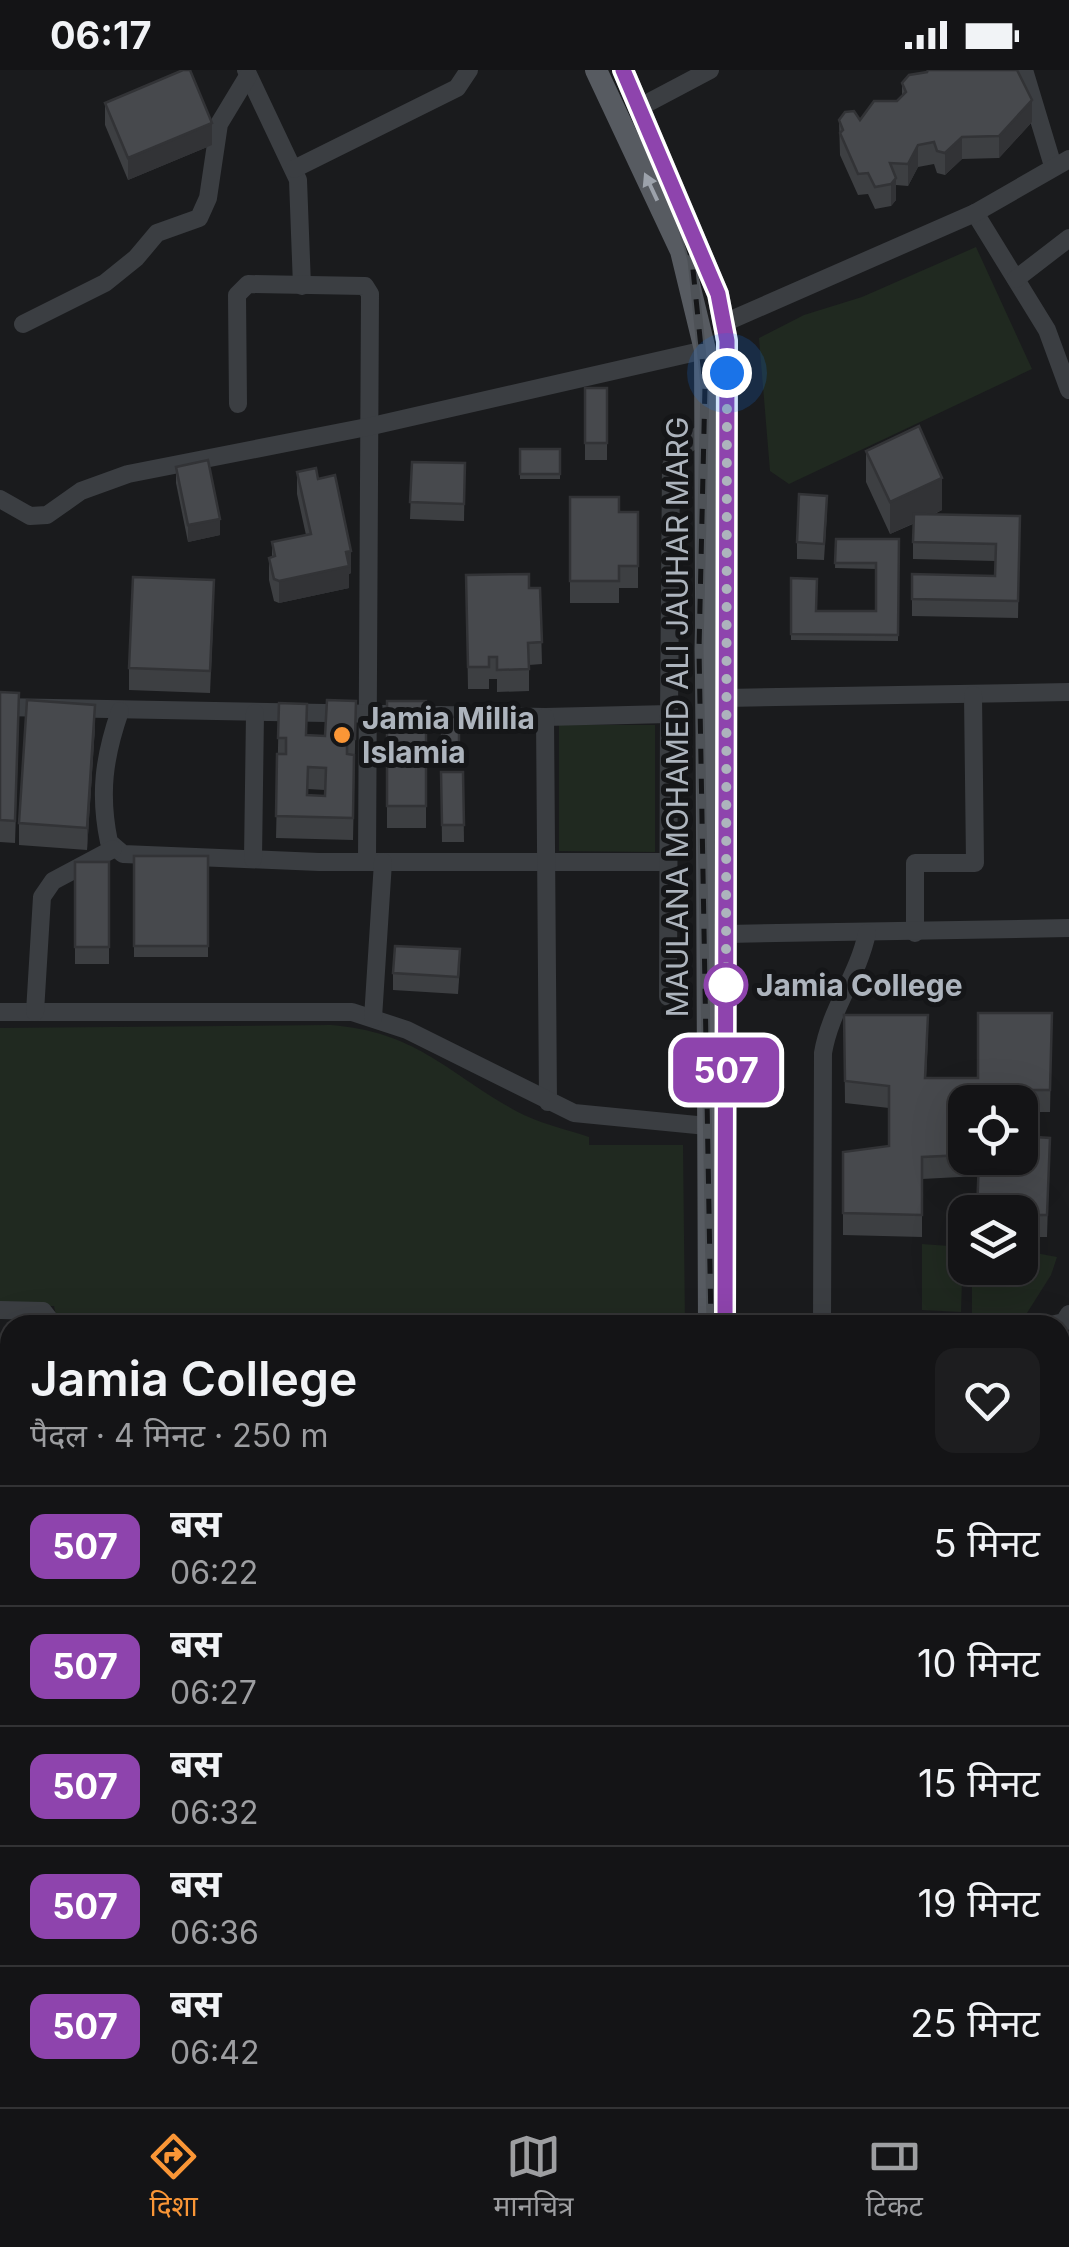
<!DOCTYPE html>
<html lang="hi">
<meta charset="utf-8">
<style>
:root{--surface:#141416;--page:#1d1d1f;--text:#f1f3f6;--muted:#9d9ea1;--line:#333335;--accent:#fa9636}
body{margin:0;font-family:Inter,"Noto Sans Devanagari",sans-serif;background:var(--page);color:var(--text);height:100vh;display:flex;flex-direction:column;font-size:38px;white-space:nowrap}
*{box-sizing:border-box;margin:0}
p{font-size:32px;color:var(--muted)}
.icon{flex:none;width:55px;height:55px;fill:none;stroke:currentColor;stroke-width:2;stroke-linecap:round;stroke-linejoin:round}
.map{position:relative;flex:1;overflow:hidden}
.sheet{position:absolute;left:0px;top:1245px;width:1070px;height:792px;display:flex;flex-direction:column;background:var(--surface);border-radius:30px 30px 0 0;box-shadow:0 10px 40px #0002,0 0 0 2px var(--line)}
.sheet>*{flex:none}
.badge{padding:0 20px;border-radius:15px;font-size:35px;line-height:65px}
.tools{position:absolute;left:948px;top:1015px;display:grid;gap:20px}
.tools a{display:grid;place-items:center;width:90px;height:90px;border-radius:20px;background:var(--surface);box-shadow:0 10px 40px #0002,0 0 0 2px var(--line);font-size:50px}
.you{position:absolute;width:50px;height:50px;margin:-25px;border:8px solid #fff;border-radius:50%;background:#1a73e8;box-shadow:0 0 0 15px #1a73e833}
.map>.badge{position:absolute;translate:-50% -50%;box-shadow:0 0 0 5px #fff}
.round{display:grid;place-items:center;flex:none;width:105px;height:105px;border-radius:20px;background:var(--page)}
.summary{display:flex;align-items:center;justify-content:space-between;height:170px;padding:0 30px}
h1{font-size:48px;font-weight:600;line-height:75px}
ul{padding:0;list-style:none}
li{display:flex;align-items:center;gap:30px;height:120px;padding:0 30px;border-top:2px solid var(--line)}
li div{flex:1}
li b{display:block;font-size:38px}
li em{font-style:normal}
li .badge{min-width:110px;font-weight:700;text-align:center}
.status{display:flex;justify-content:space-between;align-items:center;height:70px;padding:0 50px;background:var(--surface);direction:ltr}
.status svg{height:28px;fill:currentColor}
.dock{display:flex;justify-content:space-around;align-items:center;height:140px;border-top:2px solid var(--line);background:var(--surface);font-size:28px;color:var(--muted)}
.dock a{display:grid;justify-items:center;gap:5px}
.dock .current{color:var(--accent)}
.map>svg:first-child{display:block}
</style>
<div class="status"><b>06:17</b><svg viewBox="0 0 49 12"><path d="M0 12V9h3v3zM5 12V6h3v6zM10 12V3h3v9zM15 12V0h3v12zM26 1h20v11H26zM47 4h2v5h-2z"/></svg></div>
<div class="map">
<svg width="1069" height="2037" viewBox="0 0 1069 2037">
<rect width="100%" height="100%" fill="#1a1b1d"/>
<!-- green -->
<g fill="#202920">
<path d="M 976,177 L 1032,299 L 789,414 L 770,401 L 759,268 L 804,245 L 862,227 Z"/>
<path d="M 559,655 L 655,655 L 655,782 L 559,781 Z"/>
<path d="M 331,955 C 417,962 446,1002 516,1041 C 538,1053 565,1059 589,1067 L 589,1075 L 683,1075 L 685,1255 L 58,1255 L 54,1236 L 0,1237 L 0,958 Z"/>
<path d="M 922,1174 L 963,1177 L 961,1242 L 922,1240 Z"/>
<path d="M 1020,1180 L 1057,1187 L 1051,1205 L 1027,1243 L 972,1243 L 972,1198 L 1020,1198 Z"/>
</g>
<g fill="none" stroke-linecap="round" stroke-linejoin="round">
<!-- minor -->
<g stroke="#3b3e42" stroke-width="18">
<path d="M 246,0 L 298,110 L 302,216"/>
<path d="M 1024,0 L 1053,96"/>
<path d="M 640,37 L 710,0"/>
<path d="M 294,99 L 457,18 L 469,0"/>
<path d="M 975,143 L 1047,260 L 1069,320"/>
<path d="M 1016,209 L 1069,168"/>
<path d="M 724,253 L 975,143 L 1069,89"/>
<path d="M 23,254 L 105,213 L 136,188 L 157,163 L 199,148 L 208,128 L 219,54 L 248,6"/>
<path d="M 238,334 L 237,225 L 248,214 L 365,216 L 370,224 L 367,792"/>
<path d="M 0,429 L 30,446 L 47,445 L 81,421 L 128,404 L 372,356 L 705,280"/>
<path d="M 726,628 L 1069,622"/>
<path d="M 0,637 L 545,647 L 669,644 L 671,396 L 677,382 L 709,358"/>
<path d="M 120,641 C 104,687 99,724 109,772 L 123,784 L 319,792 L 668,792"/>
<path d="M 545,647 L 548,1032"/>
<path d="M 253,789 L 255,643"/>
<path d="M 915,863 L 915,793 L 975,793 L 973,625"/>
<path d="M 726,864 L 1069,858"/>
<path d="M 668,927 L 669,644"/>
<path d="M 0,942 L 352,942 L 407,960 L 574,1043 L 707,1056"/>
<path d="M 35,942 L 42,827 L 53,811 L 113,779"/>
<path d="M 373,948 L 383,792"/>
<path d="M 0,1240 L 43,1241 L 54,1255"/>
<path d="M 822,1255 L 823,983 C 830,940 858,906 867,863"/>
<path d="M 1051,1255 L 1064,1252 L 1069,1244"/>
<path d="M 0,1371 L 10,1371"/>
<path d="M 0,1744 L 10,1744"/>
<path d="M 1060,1954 L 1069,1949"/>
<path d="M 602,2028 L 602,2037"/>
<path d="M 94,2037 L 94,2028"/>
<path d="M 429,2037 L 429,2028"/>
</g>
<!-- major -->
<g stroke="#575b61" stroke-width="22">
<path d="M 596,0 L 681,181 L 705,280 L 709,1255"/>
<path d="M 623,0 L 718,224 L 727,271 L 725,1255"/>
<path d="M 713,2028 L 713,2037"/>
<path d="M 730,2028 L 730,2037"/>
<path d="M 965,2028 L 970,2037"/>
<path d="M 1019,2028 L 1025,2037"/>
</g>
<!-- rail casing -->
<g stroke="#4e5257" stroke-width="9">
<g id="rail">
<path d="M 629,0 L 650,49 L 692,190 L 705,316 L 699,579 L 711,1255"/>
<path d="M 982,2028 L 987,2037"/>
</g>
</g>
<!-- rail -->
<use href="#rail" stroke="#151618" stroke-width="5" stroke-dasharray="15" stroke-linecap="butt"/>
</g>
<!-- wall -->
<g fill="#3d3f42" fill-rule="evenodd">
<path d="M 902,13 L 1032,52 L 999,88 L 962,89 L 945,105 L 937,103 L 934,94 L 918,97 L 908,116 L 896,115 L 896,130 L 891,136 L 875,139 L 868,124 L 858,125 L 840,85 L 839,50 L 860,50 L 897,31 L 902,26 Z"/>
<path d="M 105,33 L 212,75 L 128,110 L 105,55 Z"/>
<rect x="585" y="318" width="22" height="72"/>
<rect x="520" y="379" width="40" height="30"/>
<path d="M 866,381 L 942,440 L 933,445 L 1020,446 L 1018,548 L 912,546 L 912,504 L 995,506 L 995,491 L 913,489 L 913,454 L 890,464 L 866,412 Z"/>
<path d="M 412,392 L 465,393 L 464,451 L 410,449 Z"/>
<path d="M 176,397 L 220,465 L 188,472 L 176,413 Z"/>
<path d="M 297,402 L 318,409 L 351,503 L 349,504 L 349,518 L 279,533 L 274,531 L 269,510 L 269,488 L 272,487 L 272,472 L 306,465 L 297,424 Z"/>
<path d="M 570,427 L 619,442 L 638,442 L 638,518 L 619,518 L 619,533 L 570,533 Z"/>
<path d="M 827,442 L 824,490 L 797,489 L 797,472 Z"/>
<path d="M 836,469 L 899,469 L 898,571 L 791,570 L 791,508 L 816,541 L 876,541 L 876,499 L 835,498 Z"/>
<path d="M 466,505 L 529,518 L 540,518 L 542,594 L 529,595 L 529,621 L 497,622 L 497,609 L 489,609 L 489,619 L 468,619 Z"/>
<path d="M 214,532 L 210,623 L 129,620 L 129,598 Z"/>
<path d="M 0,622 L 19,645 L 15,773 L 0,772 Z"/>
<path d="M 356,631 L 353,770 L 276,768 L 279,633 L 307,665 L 325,666 ZM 308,719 L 325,720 L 325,726 L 308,725 Z"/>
<rect x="387" y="631" width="39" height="127"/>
<rect x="442" y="647" width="17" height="40"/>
<path d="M 95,657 L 87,780 L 19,775 L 19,753 Z"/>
<path d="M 441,702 L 463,702 L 464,772 L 442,772 Z"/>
<rect x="134" y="786" width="74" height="101"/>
<rect x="75" y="792" width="34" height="102"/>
<path d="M 460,896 L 458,924 L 393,920 L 393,903 Z"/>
<path d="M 1052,943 L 1050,1042 L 1020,1042 L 1020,1032 L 965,1032 L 965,1088 L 1020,1088 L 1050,1068 L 1047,1167 L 1020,1167 L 1020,1142 L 978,1106 L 922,1109 L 922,1167 L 843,1165 L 843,1082 L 889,1076 L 889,1038 L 845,1033 L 844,945 L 928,967 L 926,1008 L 978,1008 Z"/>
<path d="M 1069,1637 L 1069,1693 L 1060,1673 L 1060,1641 Z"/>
</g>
<!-- shaded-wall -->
<g fill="#323336">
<path d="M 1032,30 L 1032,52 L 999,88 L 999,66 Z"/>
<path d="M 212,53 L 212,75 L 128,110 L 128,88 Z"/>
<path d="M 962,67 L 962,89 L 945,105 L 945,83 Z"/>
<path d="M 918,75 L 918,97 L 908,116 L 908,94 Z"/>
<path d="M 896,108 L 896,130 L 891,136 L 891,114 Z"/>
<path d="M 942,408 L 942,440 L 890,464 L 890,432 Z"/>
<path d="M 220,449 L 220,465 L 188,472 L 188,455 Z"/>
<path d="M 351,481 L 351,503 L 349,504 L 349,518 L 279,533 L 279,511 Z"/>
<path d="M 95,635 L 95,657 L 87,780 L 87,758 Z"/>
<path d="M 1066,1738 L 1066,1755 L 1060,1758 L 1060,1741 Z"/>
<path d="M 1069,1849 L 1069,1866 L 1060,1870 L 1060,1853 Z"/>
</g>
<!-- building -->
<g fill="#47494d" stroke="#323336" stroke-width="2.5" fill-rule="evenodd">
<path d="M 183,0 L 190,0 L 212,53 L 128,88 L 105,33 Z"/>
<path d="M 928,0 L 1017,0 L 1032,30 L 999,66 L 962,67 L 945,83 L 937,81 L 934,72 L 918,75 L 908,94 L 890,93 L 896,108 L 891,114 L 875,117 L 868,103 L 858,104 L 840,63 L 843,60 L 839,50 L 845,42 L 854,41 L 860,50 L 874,31 L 897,31 L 906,22 L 902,13 L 909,5 L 927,2 Z"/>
<rect x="585" y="318" width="22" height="55"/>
<path d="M 919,356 L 942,408 L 890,432 L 866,381 Z"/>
<rect x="520" y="379" width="40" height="25"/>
<path d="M 208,390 L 220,449 L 188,455 L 176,397 Z"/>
<path d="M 412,392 L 465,393 L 464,434 L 410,432 Z"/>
<path d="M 316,398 L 318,409 L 335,405 L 351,481 L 346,482 L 349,496 L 279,511 L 274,509 L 269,488 L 275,486 L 272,472 L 311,464 L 297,402 Z"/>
<path d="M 799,424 L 827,426 L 824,474 L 797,472 Z"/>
<path d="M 570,427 L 619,427 L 619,442 L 638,442 L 638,496 L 619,496 L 619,511 L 570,511 Z"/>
<path d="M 914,444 L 1020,446 L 1018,531 L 912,529 L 912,504 L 995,506 L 996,474 L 913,472 Z"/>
<path d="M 836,469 L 899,469 L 898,565 L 791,564 L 791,508 L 817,509 L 816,541 L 876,541 L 876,493 L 835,493 Z"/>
<path d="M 529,504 L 529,518 L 540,518 L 542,572 L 528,573 L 529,599 L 497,600 L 497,587 L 489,587 L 489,597 L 468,597 L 466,505 Z"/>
<path d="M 133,507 L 214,510 L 210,601 L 129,598 Z"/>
<path d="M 0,622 L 19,623 L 15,751 L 0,750 Z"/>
<path d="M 27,630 L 95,635 L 87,758 L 19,753 Z"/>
<path d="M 327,630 L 356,631 L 355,669 L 347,669 L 347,684 L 354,685 L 353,748 L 276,746 L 277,684 L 286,684 L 286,668 L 278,668 L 279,633 L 307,634 L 306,665 L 325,666 ZM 308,697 L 326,698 L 325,726 L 307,725 Z"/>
<rect x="387" y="631" width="39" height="105"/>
<rect x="442" y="647" width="17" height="29"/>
<path d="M 441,702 L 463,702 L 464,755 L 442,755 Z"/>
<rect x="134" y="786" width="74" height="90"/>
<rect x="75" y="792" width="34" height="85"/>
<path d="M 395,876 L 460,879 L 458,907 L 393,903 Z"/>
<path d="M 978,943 L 1052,943 L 1050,1020 L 1015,1020 L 1014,1032 L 965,1032 L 965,1085 L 922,1087 L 922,1145 L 843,1143 L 843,1082 L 889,1076 L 889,1016 L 845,1011 L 844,945 L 928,945 L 925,1008 L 978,1008 Z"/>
<path d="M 1020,1066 L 1050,1068 L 1047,1145 L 1020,1145 L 1020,1142 L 977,1142 L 979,1088 L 1020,1088 Z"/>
<path d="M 1069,1637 L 1069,1676 L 1060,1657 L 1060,1641 Z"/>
<path d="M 1060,1725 L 1066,1738 L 1060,1741 Z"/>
<path d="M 1060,1821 L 1069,1840 L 1069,1849 L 1060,1853 Z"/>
<path d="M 436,2028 L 526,2028 L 526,2037 L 435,2037 Z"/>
</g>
<!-- one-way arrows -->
<defs><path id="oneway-solid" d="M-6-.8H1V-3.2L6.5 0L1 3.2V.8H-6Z" transform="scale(2.5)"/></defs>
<use fill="#9ca2ab" href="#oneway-solid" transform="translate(651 117) rotate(-115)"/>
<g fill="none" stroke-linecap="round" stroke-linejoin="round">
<!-- line casing -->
<g stroke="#fff" stroke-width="22">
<path id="line" d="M 623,0 L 718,224 L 727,271 L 725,1255"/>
</g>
<!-- line -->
<use href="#line" stroke="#8e44ad" stroke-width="15"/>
<!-- walk -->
<path stroke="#adb4bd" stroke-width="10" stroke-dasharray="0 18" d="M 726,915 L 727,303"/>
</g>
<!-- markers -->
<circle fill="#fa9636" stroke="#151618" stroke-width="4" cx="342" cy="665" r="10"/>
<circle fill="#fff" stroke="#8e44ad" stroke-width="5" cx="726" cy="915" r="20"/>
<g text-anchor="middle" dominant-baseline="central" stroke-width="10" stroke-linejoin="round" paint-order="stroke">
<!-- street labels -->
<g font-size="30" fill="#adb4bd" stroke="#151618">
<text transform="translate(677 647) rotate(-90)">MAULANA MOHAMED ALI JAUHAR MARG</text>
</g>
<!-- poi labels -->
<g font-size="30" font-weight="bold" fill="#adb4bd" stroke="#151618" text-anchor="start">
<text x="362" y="648">Jamia Millia<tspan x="362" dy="34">Islamia</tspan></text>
</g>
<!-- stop labels -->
<g font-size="30" font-weight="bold" fill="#adb4bd" stroke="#151618" text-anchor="start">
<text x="756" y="915">Jamia College</text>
</g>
</g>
</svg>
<div class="tools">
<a><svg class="icon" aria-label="locate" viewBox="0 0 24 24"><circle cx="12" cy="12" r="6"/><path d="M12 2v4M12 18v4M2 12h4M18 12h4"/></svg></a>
<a><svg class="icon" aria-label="layers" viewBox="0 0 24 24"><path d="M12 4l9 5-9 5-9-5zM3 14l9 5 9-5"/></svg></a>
</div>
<div class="you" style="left:727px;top:303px"></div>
<b class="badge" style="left:726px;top:1000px;background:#8e44ad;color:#fff">507</b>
<section class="sheet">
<div class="summary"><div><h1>Jamia College</h1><p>पैदल · 4 मिनट · 250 m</p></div><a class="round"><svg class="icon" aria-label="heart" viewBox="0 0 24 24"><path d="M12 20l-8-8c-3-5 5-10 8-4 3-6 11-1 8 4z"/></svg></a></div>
<ul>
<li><span class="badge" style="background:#8e44ad;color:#fff">507</span><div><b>बस</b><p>06:22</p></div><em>5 मिनट</em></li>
<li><span class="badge" style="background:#8e44ad;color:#fff">507</span><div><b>बस</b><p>06:27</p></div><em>10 मिनट</em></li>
<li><span class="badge" style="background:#8e44ad;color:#fff">507</span><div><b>बस</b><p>06:32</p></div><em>15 मिनट</em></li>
<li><span class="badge" style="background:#8e44ad;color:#fff">507</span><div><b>बस</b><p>06:36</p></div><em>19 मिनट</em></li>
<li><span class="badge" style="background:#8e44ad;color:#fff">507</span><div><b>बस</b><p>06:42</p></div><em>25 मिनट</em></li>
</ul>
</section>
</div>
<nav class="dock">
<a class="current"><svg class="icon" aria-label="directions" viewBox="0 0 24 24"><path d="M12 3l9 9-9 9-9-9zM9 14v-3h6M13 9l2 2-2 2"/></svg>दिशा</a>
<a><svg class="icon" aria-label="map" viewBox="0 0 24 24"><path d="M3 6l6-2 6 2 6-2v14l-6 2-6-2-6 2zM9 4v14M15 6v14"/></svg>मानचित्र</a>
<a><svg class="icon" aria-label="tickets" viewBox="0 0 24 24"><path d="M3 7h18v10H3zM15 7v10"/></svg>टिकट</a>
</nav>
